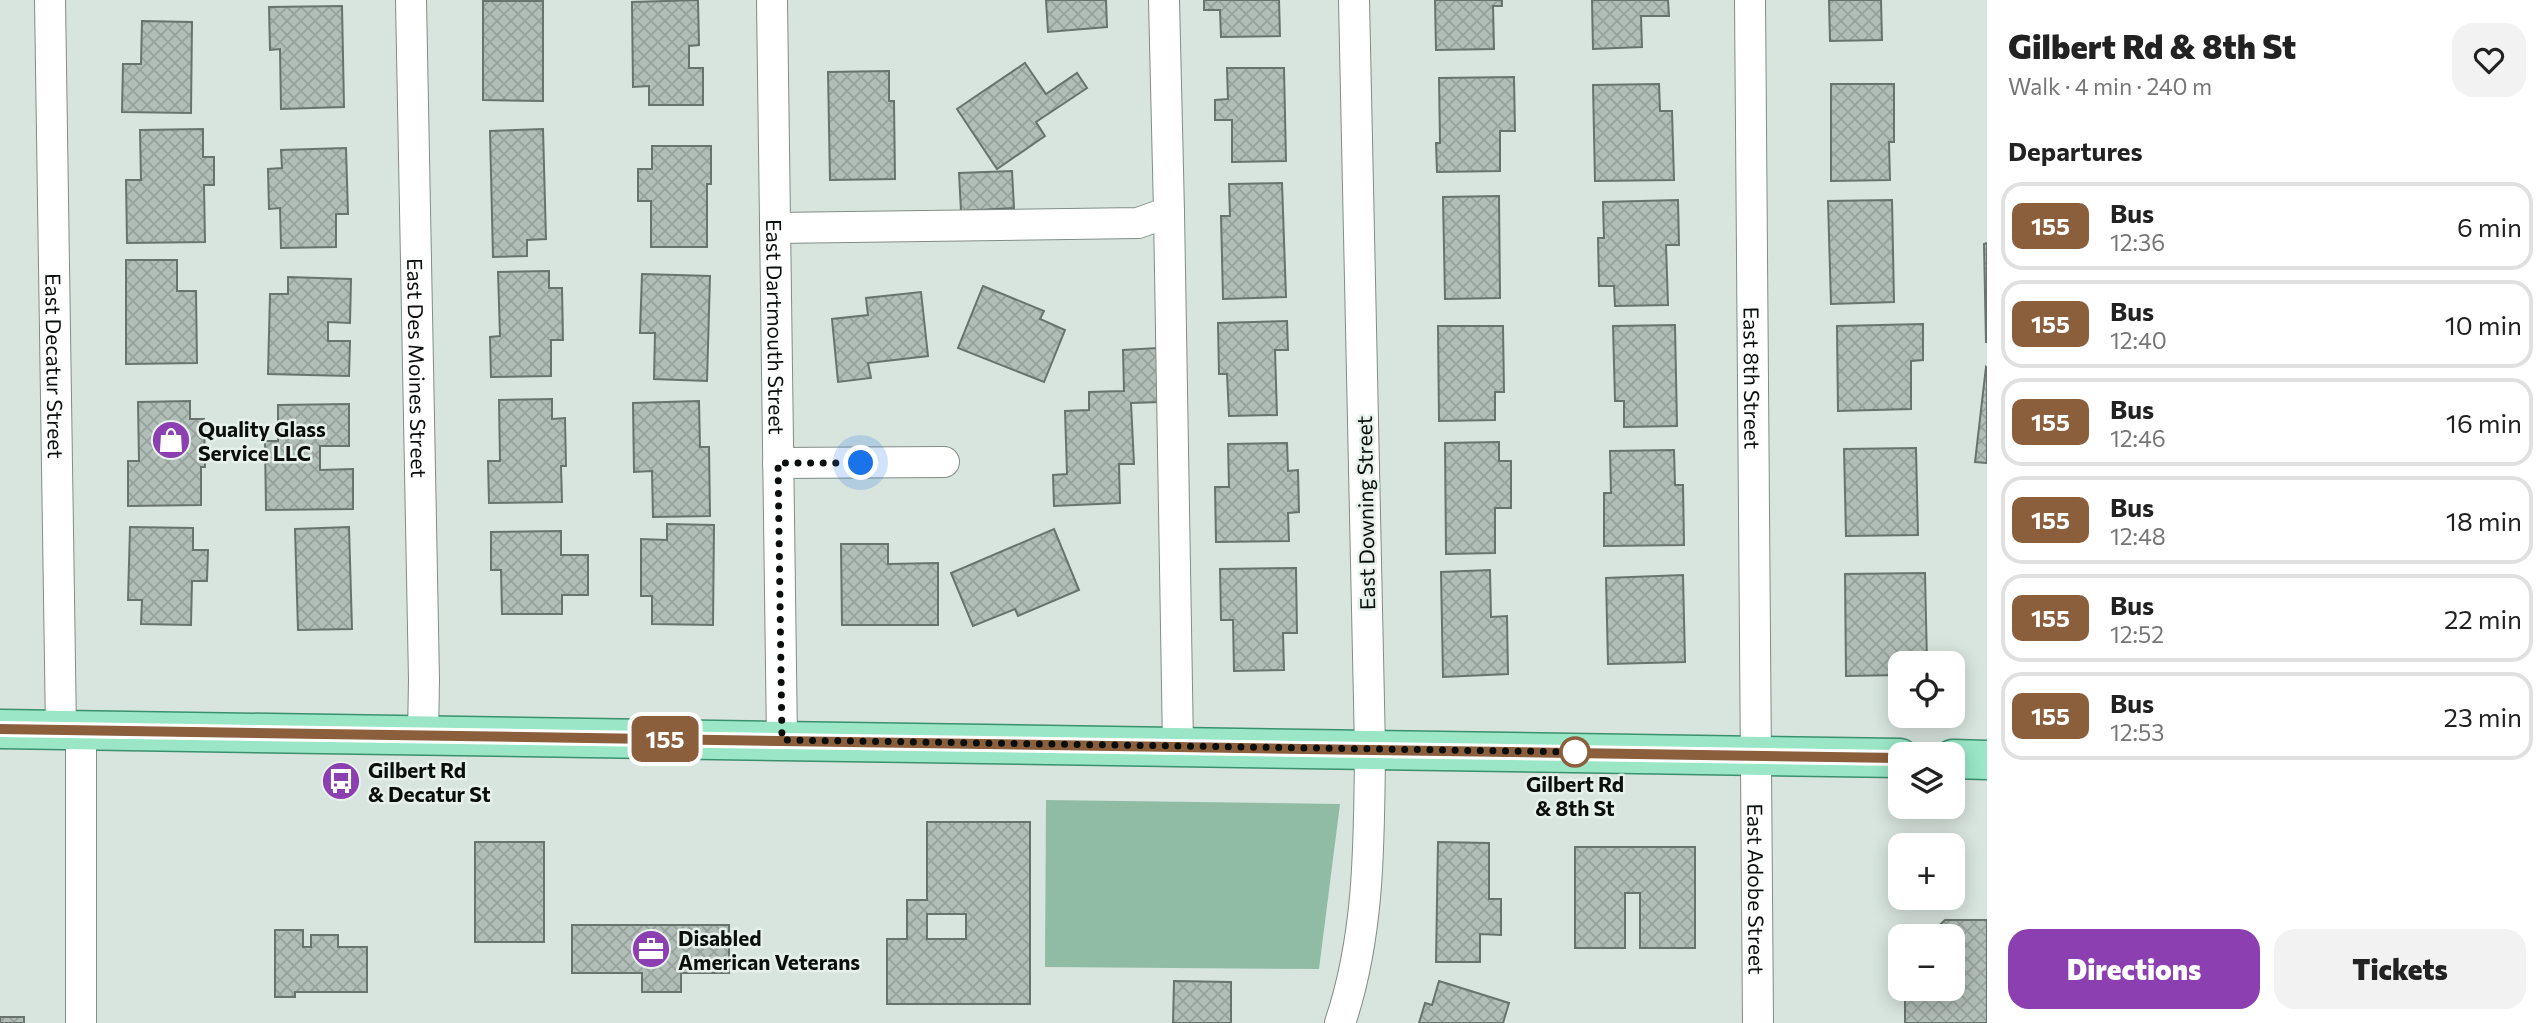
<!DOCTYPE html>
<meta charset="utf-8">
<style>
:root{--surface:#fff;--page:#f2f2f2;--text:#222;--muted:#767676;--line:#e0e0e0;--accent:#8b3fb0}
body{margin:0;font-family:Commissioner,sans-serif;background:var(--page);color:var(--text);height:100vh;display:flex;flex-direction:column;font-size:26px;white-space:nowrap}
*{box-sizing:border-box;margin:0}
p{font-size:23px;color:var(--muted)}
.icon{flex:none;width:38px;height:38px;fill:none;stroke:currentColor;stroke-width:2;stroke-linecap:round;stroke-linejoin:round}
.map{position:relative;flex:1;overflow:hidden}
.panel{display:flex;flex-direction:column;background:var(--surface);width:560px}
.panel>*{flex:none}
.badge{padding:0 14px;border-radius:10px;font-size:24px;line-height:46px}
.buttons{position:absolute;left:1888px;top:651px;display:grid;gap:14px}
.buttons a{display:grid;place-items:center;width:77px;height:77px;border-radius:14px;background:var(--surface);box-shadow:0 4px 18px #0003;font-size:35px}
.you{position:absolute;width:35px;height:35px;margin:-18px;border:5px solid #fff;border-radius:50%;background:#1a73e8;box-shadow:0 0 0 10px #1a73e833}
.map>.badge{position:absolute;translate:-50% -50%;box-shadow:0 0 0 4px #fff}
h2{padding:0 21px;font-size:26px;line-height:63px}
.round{display:grid;place-items:center;flex:none;width:74px;height:74px;border-radius:21px;background:var(--page)}
.overview{display:flex;align-items:center;justify-content:space-between;height:119px;padding:0 21px}
h1{font-size:33px;font-weight:800;line-height:52px}
.action{display:flex;gap:14px;margin-top:auto;padding:14px 21px}
.action a{flex:1;height:80px;border-radius:21px;background:var(--accent);color:#fff;font-size:28px;font-weight:800;line-height:80px;text-align:center}
.action a+a{background:var(--page);color:var(--text)}
ul{padding:0;list-style:none}
li{display:flex;align-items:center;gap:21px;height:88px;margin:0 14px 10px;padding:0 7px;border:4px solid var(--line);border-radius:21px}
li div{flex:1}
li b{display:block;font-size:26px}
li em{font-style:normal}
li .badge{min-width:77px;font-weight:700;text-align:center}
main{display:flex;flex:1;min-height:0}
.map>svg:first-child{display:block}
</style>
<main>
<div class="map">
<svg width="1987" height="1023" viewBox="0 0 1987 1023">
<defs>
<pattern id="building-cross-hatch" width="8" height="8" patternUnits="userSpaceOnUse" patternTransform="scale(1.75)"><rect width="8" height="8" fill="#b1bdb7"/><path d="M0 0l8 8M0 8l8-8" fill="none" stroke="#97a19c"/></pattern>
</defs>
<rect width="100%" height="100%" fill="#d8e4de"/>
<!-- park -->
<path fill="#90bca6" d="M 1046,800 L 1340,804 L 1319,969 L 1045,967 Z"/>
<!-- building -->
<g fill="url(#building-cross-hatch)" stroke="#68736d" stroke-width="2" fill-rule="evenodd">
<path d="M 698,0 L 699,45 L 689,46 L 689,68 L 703,68 L 703,105 L 649,105 L 649,86 L 633,87 L 632,2 Z"/>
<path d="M 1046,0 L 1106,0 L 1107,27 L 1048,32 Z"/>
<path d="M 1204,0 L 1279,0 L 1280,36 L 1221,37 L 1220,10 L 1204,10 Z"/>
<path d="M 1435,0 L 1502,0 L 1502,6 L 1493,6 L 1494,49 L 1436,50 Z"/>
<path d="M 1592,0 L 1668,0 L 1669,16 L 1641,16 L 1642,47 L 1593,49 Z"/>
<path d="M 1829,0 L 1881,0 L 1882,40 L 1830,41 Z"/>
<path d="M 483,1 L 543,1 L 543,101 L 483,100 Z"/>
<path d="M 342,6 L 344,107 L 281,109 L 280,49 L 270,50 L 269,7 Z"/>
<path d="M 142,21 L 192,22 L 191,113 L 122,112 L 123,64 L 141,64 Z"/>
<path d="M 1025,63 L 1046,94 L 1077,73 L 1087,88 L 1036,122 L 1045,136 L 997,169 L 957,109 Z"/>
<path d="M 1227,68 L 1284,68 L 1286,161 L 1232,162 L 1232,120 L 1215,120 L 1215,100 L 1228,99 Z"/>
<path d="M 889,71 L 889,101 L 894,101 L 895,179 L 830,180 L 828,72 Z"/>
<path d="M 1514,77 L 1515,131 L 1500,131 L 1500,171 L 1437,172 L 1436,143 L 1440,143 L 1439,78 Z"/>
<path d="M 1659,84 L 1660,111 L 1672,111 L 1674,180 L 1595,181 L 1593,85 Z"/>
<path d="M 1831,84 L 1894,84 L 1894,142 L 1889,142 L 1890,180 L 1831,181 Z"/>
<path d="M 203,129 L 203,157 L 214,157 L 214,185 L 204,185 L 205,242 L 127,243 L 126,180 L 141,180 L 140,130 Z"/>
<path d="M 543,129 L 546,239 L 527,240 L 527,256 L 493,257 L 490,131 Z"/>
<path d="M 652,146 L 711,146 L 711,184 L 707,184 L 707,247 L 651,247 L 651,201 L 638,201 L 638,169 L 652,169 Z"/>
<path d="M 346,148 L 348,214 L 336,214 L 336,247 L 281,248 L 280,208 L 269,209 L 268,169 L 282,168 L 281,150 Z"/>
<path d="M 1012,171 L 1014,208 L 961,211 L 959,173 Z"/>
<path d="M 1282,183 L 1286,297 L 1223,299 L 1221,216 L 1230,216 L 1229,184 Z"/>
<path d="M 1499,196 L 1500,298 L 1445,299 L 1443,197 Z"/>
<path d="M 1678,200 L 1679,245 L 1666,245 L 1668,305 L 1615,306 L 1614,286 L 1599,286 L 1598,238 L 1604,238 L 1603,202 Z"/>
<path d="M 1892,200 L 1894,302 L 1831,304 L 1828,201 Z"/>
<path d="M 1987,243 L 1987,342 L 1986,342 L 1984,244 Z"/>
<path d="M 126,260 L 177,260 L 177,291 L 196,291 L 197,363 L 126,364 Z"/>
<path d="M 549,271 L 549,288 L 562,288 L 563,340 L 551,340 L 551,376 L 491,377 L 490,337 L 500,336 L 498,272 Z"/>
<path d="M 642,274 L 710,276 L 707,381 L 654,379 L 655,333 L 640,333 Z"/>
<path d="M 288,277 L 351,279 L 350,323 L 328,322 L 328,341 L 350,341 L 349,376 L 268,374 L 270,294 L 288,294 Z"/>
<path d="M 983,286 L 1044,311 L 1040,319 L 1065,330 L 1044,382 L 958,348 Z"/>
<path d="M 921,292 L 928,356 L 868,363 L 871,378 L 838,382 L 832,319 L 868,315 L 866,298 Z"/>
<path d="M 1287,321 L 1288,350 L 1275,350 L 1277,415 L 1229,416 L 1227,374 L 1219,374 L 1218,323 Z"/>
<path d="M 1923,324 L 1923,360 L 1911,361 L 1911,409 L 1838,411 L 1837,326 Z"/>
<path d="M 1675,325 L 1677,426 L 1624,427 L 1624,401 L 1615,401 L 1613,326 Z"/>
<path d="M 1438,326 L 1503,326 L 1504,392 L 1495,392 L 1495,420 L 1439,421 Z"/>
<path d="M 1158,348 L 1160,402 L 1131,403 L 1134,464 L 1119,464 L 1120,503 L 1054,506 L 1053,475 L 1067,474 L 1065,411 L 1089,410 L 1089,392 L 1124,391 L 1123,350 Z"/>
<path d="M 1986,367 L 1987,368 L 1987,463 L 1975,462 Z"/>
<path d="M 552,399 L 552,419 L 565,418 L 566,466 L 561,466 L 562,502 L 489,503 L 488,461 L 500,461 L 499,400 Z"/>
<path d="M 190,401 L 190,419 L 204,419 L 205,467 L 201,467 L 201,505 L 128,506 L 128,461 L 139,461 L 138,402 Z"/>
<path d="M 699,401 L 700,447 L 709,447 L 710,516 L 653,517 L 652,471 L 634,472 L 633,403 Z"/>
<path d="M 349,404 L 349,446 L 320,446 L 320,470 L 353,469 L 353,509 L 266,510 L 265,441 L 278,441 L 278,405 Z"/>
<path d="M 1499,442 L 1499,461 L 1511,461 L 1511,508 L 1495,508 L 1495,553 L 1446,554 L 1445,443 Z"/>
<path d="M 1287,443 L 1288,471 L 1298,470 L 1299,512 L 1288,513 L 1289,541 L 1216,542 L 1215,487 L 1229,487 L 1228,444 Z"/>
<path d="M 1916,448 L 1918,535 L 1846,536 L 1844,449 Z"/>
<path d="M 1674,450 L 1675,485 L 1683,485 L 1684,545 L 1604,546 L 1604,493 L 1611,493 L 1610,451 Z"/>
<path d="M 667,524 L 714,525 L 713,625 L 652,624 L 652,596 L 641,596 L 641,539 L 667,540 Z"/>
<path d="M 130,527 L 193,528 L 193,550 L 208,550 L 207,581 L 192,581 L 191,625 L 141,624 L 142,600 L 128,600 Z"/>
<path d="M 349,527 L 352,629 L 298,630 L 295,529 Z"/>
<path d="M 1054,529 L 1079,590 L 1018,616 L 1015,609 L 973,626 L 951,573 Z"/>
<path d="M 561,531 L 561,555 L 588,555 L 588,595 L 562,595 L 562,614 L 502,614 L 501,570 L 491,570 L 491,532 Z"/>
<path d="M 841,544 L 888,544 L 888,564 L 938,563 L 938,625 L 842,625 Z"/>
<path d="M 1296,568 L 1297,633 L 1283,633 L 1284,670 L 1234,671 L 1233,620 L 1221,620 L 1220,569 Z"/>
<path d="M 1490,570 L 1491,617 L 1507,616 L 1508,674 L 1443,677 L 1441,572 Z"/>
<path d="M 1925,573 L 1927,663 L 1900,663 L 1900,675 L 1846,676 L 1845,574 Z"/>
<path d="M 1683,575 L 1685,662 L 1608,664 L 1606,578 Z"/>
<path d="M 927,822 L 1030,822 L 1030,1004 L 887,1004 L 887,939 L 907,939 L 907,900 L 927,900 ZM 927,914 L 966,914 L 966,939 L 927,939 Z"/>
<rect x="475" y="842" width="69" height="100"/>
<path d="M 1438,842 L 1489,843 L 1489,899 L 1501,899 L 1501,935 L 1480,934 L 1480,962 L 1436,962 Z"/>
<path d="M 1575,847 L 1695,847 L 1695,948 L 1640,948 L 1640,893 L 1625,893 L 1625,948 L 1575,948 Z"/>
<path d="M 1945,920 L 1987,920 L 1987,1023 L 1905,1023 L 1905,989 L 1953,989 L 1953,936 L 1928,936 Z"/>
<path d="M 572,925 L 729,925 L 729,973 L 681,973 L 681,992 L 642,992 L 642,973 L 572,973 Z"/>
<path d="M 275,930 L 303,930 L 303,947 L 311,947 L 311,935 L 338,935 L 338,947 L 367,947 L 367,992 L 295,992 L 295,997 L 275,997 Z"/>
<path d="M 1174,981 L 1231,982 L 1231,1023 L 1173,1023 Z"/>
<path d="M 1439,981 L 1509,1003 L 1503,1023 L 1419,1023 L 1425,1003 L 1432,1005 Z"/>
<rect x="0" y="1017" width="24" height="6"/>
</g>
<g fill="none" stroke-linecap="round" stroke-linejoin="round">
<!-- minor casing -->
<g stroke="#828d87" stroke-width="32">
<g id="minor">
<path id="s1" d="M 50,0 L 61,730"/>
<path id="s2" d="M 411,0 L 424,680 L 423,735"/>
<path id="s3" d="M 772,0 L 782,740"/>
<path id="s4" d="M 1750,0 L 1758,1023"/>
<path d="M 1169,212 L 1178,746"/>
<path d="M 775,228 L 1138,223 L 1169,212 L 1164,0"/>
<path d="M 778,463 L 944,462"/>
<path d="M 81,730 L 81,1023"/>
<path d="M 1340,1023 C 1370,934 1369,841 1370,749 L 1354,0"/>
</g>
</g>
<!-- major casing -->
<g stroke="#3b906d" stroke-width="41">
<g id="major">
<path d="M 0,729 L 1900,758"/>
<path d="M 1953,759 L 1987,760"/>
</g>
</g>
<!-- minor -->
<use href="#minor" stroke="#fff" stroke-width="30"/>
<!-- major -->
<use href="#major" stroke="#9ae6c7" stroke-width="38"/>
</g>
<g fill="none" stroke-linecap="round" stroke-linejoin="round">
<!-- line casing -->
<g stroke="#fff" stroke-width="16">
<path id="line" d="M 0,729 L 1900,758"/>
</g>
<!-- line -->
<use href="#line" stroke="#8b5e3c" stroke-width="10"/>
<!-- walk -->
<path stroke="#0a0e0c" stroke-width="7" stroke-dasharray="0 12.6" d="M 861,463 L 778,463 L 782,740 L 1575,752"/>
</g>
<!-- icons -->
<defs>
<g id="shop-disc" transform="scale(2.0125)"><circle r="9.5" fill="#8b3fb0" stroke="#e6f1eb"/><path d="M-5-2.5h2.3a2.7 3.5 0 0 1 5.4 0H5L5.5 6h-11ZM-1.5-2.5h3a1.5 2.3 0 0 0-3 0Z" fill="#fff"/></g>
<g id="bus-disc" transform="scale(2.0125)"><circle r="9.5" fill="#8b3fb0" stroke="#e6f1eb"/><path d="M-5-6H5V4H4V6H2V4H-2V6H-4V4H-5ZM-3.5-4V0h7V-4ZM-3.5 1.2v1.5H-2V1.2ZM2 1.2v1.5H3.5V1.2Z" fill="#fff"/></g>
<g id="office-disc" transform="scale(2.0125)"><circle r="9.5" fill="#8b3fb0" stroke="#e6f1eb"/><path d="M-6-3h4V-5.5h4V-3h4V5H-6ZM-1-4.5V-3h2v-1.5ZM-6 0V1H6V0Z" fill="#fff"/></g>
</defs>
<g fill-rule="evenodd">
<use href="#shop-disc" x="171" y="440"/>
<use href="#bus-disc" x="341" y="781"/>
<use href="#office-disc" x="651" y="949"/>
</g>
<!-- markers -->
<circle fill="#fff" stroke="#8b5e3c" stroke-width="3.5" cx="1575" cy="752" r="14"/>
<g text-anchor="middle" dominant-baseline="central" stroke-width="5" stroke-linejoin="round" paint-order="stroke">
<!-- street labels -->
<g font-size="21" fill="#0a0e0c" stroke="#e6f1eb">
<text stroke="none"><textPath href="#s3" startOffset="327">East Dartmouth Street</textPath></text>
<text stroke="none"><textPath href="#s1" startOffset="366">East Decatur Street</textPath></text>
<text stroke="none"><textPath href="#s2" startOffset="368">East Des Moines Street</textPath></text>
<text stroke="none"><textPath href="#s4" startOffset="378">East 8th Street</textPath></text>
<text transform="translate(1365 513) rotate(-91)">East Downing Street</text>
<text stroke="none"><textPath href="#s4" startOffset="889">East Adobe Street</textPath></text>
</g>
<!-- poi labels -->
<g font-size="21" font-weight="bold" fill="#0a0e0c" stroke="#e6f1eb" text-anchor="start">
<text x="198" y="428">Quality Glass<tspan x="198" dy="24">Service LLC</tspan></text>
<text x="368" y="769">Gilbert Rd<tspan x="368" dy="24">&amp; Decatur St</tspan></text>
<text x="678" y="937">Disabled<tspan x="678" dy="24">American Veterans</tspan></text>
</g>
<!-- stop labels -->
<g font-size="21" font-weight="bold" fill="#0a0e0c" stroke="#e6f1eb">
<text x="1575" y="783">Gilbert Rd<tspan x="1575" dy="24">&amp; 8th St</tspan></text>
</g>
</g>
</svg>
<div class="buttons">
<a><svg class="icon" aria-label="locate" viewBox="0 0 24 24"><circle cx="12" cy="12" r="6"/><path d="M12 2v4M12 18v4M2 12h4M18 12h4"/></svg></a>
<a><svg class="icon" aria-label="layers" viewBox="0 0 24 24"><path d="M12 4l9 5-9 5-9-5zM3 14l9 5 9-5"/></svg></a>
<a>+</a>
<a>−</a>
</div>
<div class="you" style="left:861px;top:463px"></div>
<b class="badge" style="left:665px;top:739px;background:#8b5e3c;color:#fff">155</b>
</div>
<section class="panel">
<div class="overview"><div><h1>Gilbert Rd &amp; 8th St</h1><p>Walk · 4 min · 240 m</p></div><a class="round"><svg class="icon" aria-label="heart" viewBox="0 0 24 24"><path d="M12 20l-8-8c-3-5 5-10 8-4 3-6 11-1 8 4z"/></svg></a></div>
<h2>Departures</h2>
<ul>
<li><span class="badge" style="background:#8b5e3c;color:#fff">155</span><div><b>Bus</b><p>12:36</p></div><em>6 min</em></li>
<li><span class="badge" style="background:#8b5e3c;color:#fff">155</span><div><b>Bus</b><p>12:40</p></div><em>10 min</em></li>
<li><span class="badge" style="background:#8b5e3c;color:#fff">155</span><div><b>Bus</b><p>12:46</p></div><em>16 min</em></li>
<li><span class="badge" style="background:#8b5e3c;color:#fff">155</span><div><b>Bus</b><p>12:48</p></div><em>18 min</em></li>
<li><span class="badge" style="background:#8b5e3c;color:#fff">155</span><div><b>Bus</b><p>12:52</p></div><em>22 min</em></li>
<li><span class="badge" style="background:#8b5e3c;color:#fff">155</span><div><b>Bus</b><p>12:53</p></div><em>23 min</em></li>
</ul>
<div class="action"><a>Directions</a><a>Tickets</a></div>
</section>
</main>
